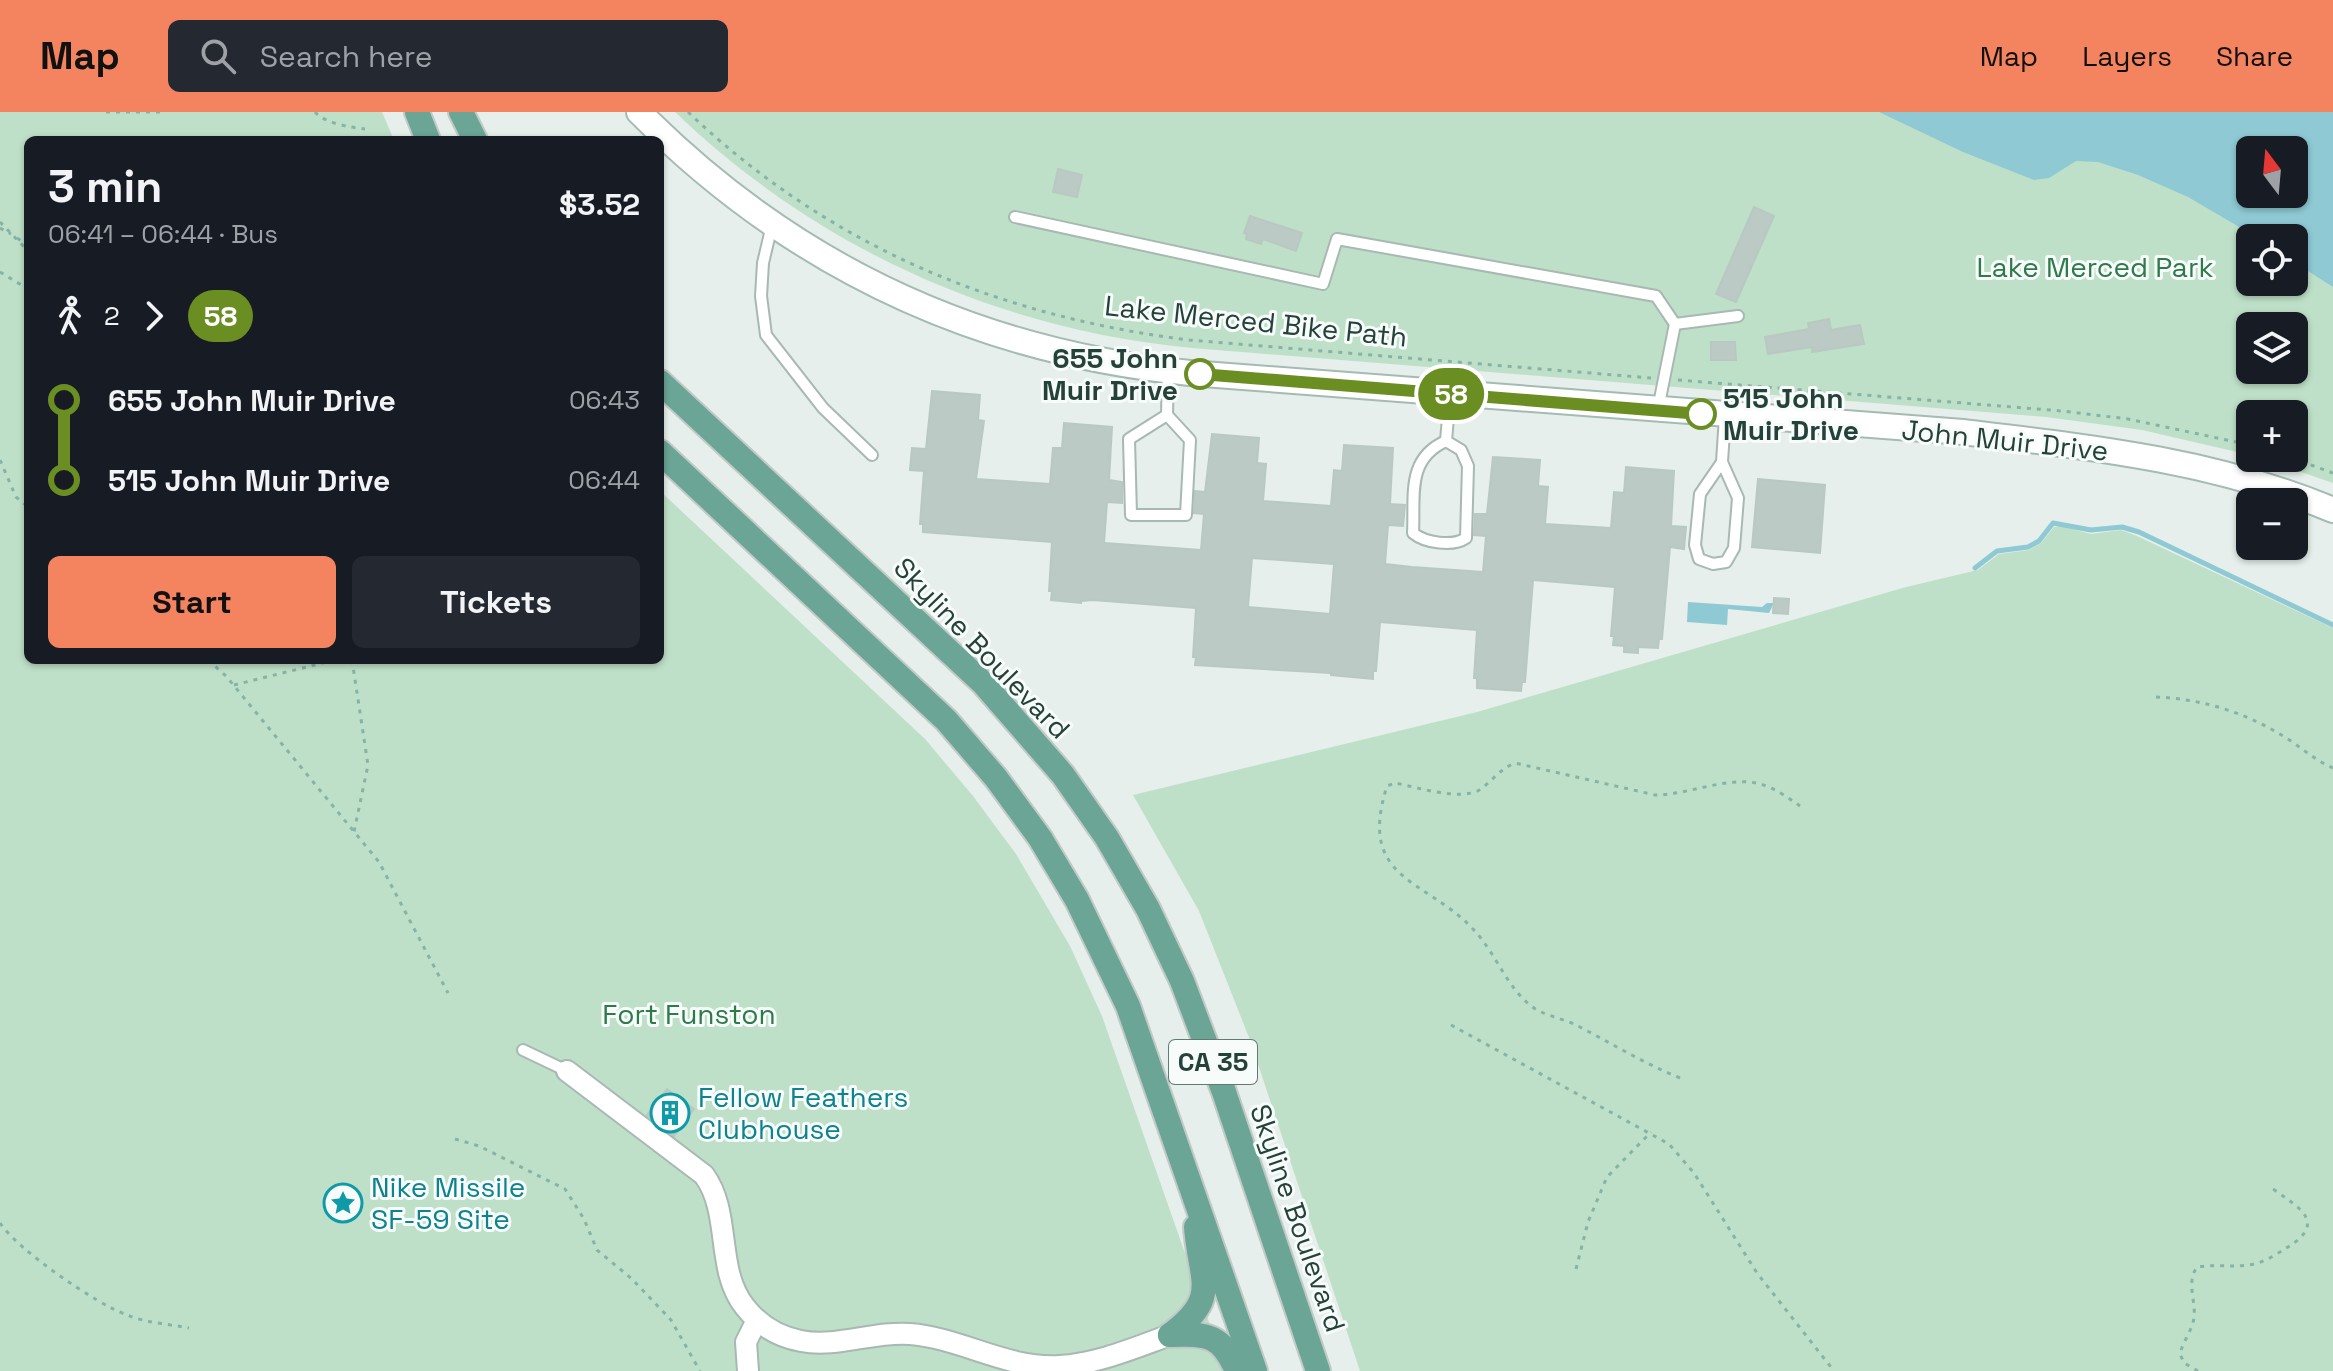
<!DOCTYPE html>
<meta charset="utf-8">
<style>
:root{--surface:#171b24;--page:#242831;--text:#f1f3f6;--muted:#9ea1a6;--accent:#f4845f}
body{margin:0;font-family:"Space Grotesk",sans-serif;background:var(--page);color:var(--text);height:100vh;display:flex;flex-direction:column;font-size:30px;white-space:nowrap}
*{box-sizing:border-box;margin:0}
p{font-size:26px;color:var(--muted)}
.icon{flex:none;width:44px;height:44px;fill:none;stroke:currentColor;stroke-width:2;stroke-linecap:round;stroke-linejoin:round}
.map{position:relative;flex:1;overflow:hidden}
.details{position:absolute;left:24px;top:24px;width:640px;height:528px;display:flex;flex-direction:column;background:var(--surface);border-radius:12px;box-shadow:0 2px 6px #0004}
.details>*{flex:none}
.badge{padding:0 16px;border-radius:26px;font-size:28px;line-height:52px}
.needle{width:52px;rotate:344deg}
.controls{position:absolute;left:2236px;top:24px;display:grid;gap:16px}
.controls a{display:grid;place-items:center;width:72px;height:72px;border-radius:12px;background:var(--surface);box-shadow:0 2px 6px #0004;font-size:40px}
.map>.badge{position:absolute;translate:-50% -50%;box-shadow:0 0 0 4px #fff}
.legs{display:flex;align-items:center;gap:12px;height:88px;padding:0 24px;font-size:26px}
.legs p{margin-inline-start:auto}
.summary{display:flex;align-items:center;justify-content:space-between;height:136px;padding:0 24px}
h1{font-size:44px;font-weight:700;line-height:60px}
.primary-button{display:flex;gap:16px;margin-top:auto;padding:16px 24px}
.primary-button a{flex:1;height:92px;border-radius:12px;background:var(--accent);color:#111;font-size:32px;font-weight:700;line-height:92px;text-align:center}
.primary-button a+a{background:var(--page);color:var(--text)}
ul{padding:0 24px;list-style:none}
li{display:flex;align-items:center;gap:28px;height:80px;font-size:30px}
li i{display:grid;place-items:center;width:12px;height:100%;margin:0 10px;background:currentColor}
li i::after{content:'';width:20px;height:20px;margin:-10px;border:6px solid;border-radius:50%;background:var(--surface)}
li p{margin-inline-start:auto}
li:first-child i{background:linear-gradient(#0000 50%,currentColor 0)}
li:last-child i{background:linear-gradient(currentColor 50%,#0000 0)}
header{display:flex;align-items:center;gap:48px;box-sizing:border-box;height:112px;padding:0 40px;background:var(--accent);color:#111}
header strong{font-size:38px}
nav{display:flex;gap:44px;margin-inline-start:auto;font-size:28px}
.search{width:560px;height:72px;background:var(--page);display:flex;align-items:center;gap:20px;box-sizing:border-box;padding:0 28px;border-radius:12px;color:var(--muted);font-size:30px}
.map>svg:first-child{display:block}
</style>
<header>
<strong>Map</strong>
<div class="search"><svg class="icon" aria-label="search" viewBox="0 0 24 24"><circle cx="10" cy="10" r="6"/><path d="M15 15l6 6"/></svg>Search here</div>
<nav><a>Map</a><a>Layers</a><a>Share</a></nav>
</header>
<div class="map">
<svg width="2333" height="1259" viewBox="0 0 2333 1259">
<rect width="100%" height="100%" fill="#e6efeb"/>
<!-- green -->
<g fill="#bfe0c8" fill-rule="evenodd">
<path d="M 0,0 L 382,0 L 394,28 L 28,28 L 28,548 L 660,548 L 660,379 L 925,627 L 973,684 L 1016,742 L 1070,834 L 1102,904 L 1223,1250 L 1231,1259 L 0,1259 Z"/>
<path d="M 675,0 L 2333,0 L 2333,371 L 2261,346 L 2294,346 L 2294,302 L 2250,302 L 2250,343 L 2142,318 L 2046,305 L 1192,236 C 996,217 817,136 675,0 ZM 2250,38 L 2294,38 L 2294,82 L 2250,82 ZM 2250,126 L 2294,126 L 2294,170 L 2250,170 ZM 2250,214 L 2294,214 L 2294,258 L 2250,258 Z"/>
<path d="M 2061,414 L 2091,422 L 2121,418 L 2137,424 L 2333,516 L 2333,1259 L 1360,1259 L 1250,928 L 1199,799 L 1133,683 L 1477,600 L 1906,475 L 1978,458 L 1999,442 L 2029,438 L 2041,431 L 2054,415 Z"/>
</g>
<!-- water -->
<g fill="#8ec9d4" fill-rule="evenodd">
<path d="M 1879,0 L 2333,0 L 2333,175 L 2294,150 L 2294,126 L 2258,126 L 2188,85 L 2138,63 L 2098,50 L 2076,49 L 2049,66 L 2034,68 L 1963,40 ZM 2250,38 L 2294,38 L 2294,82 L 2250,82 Z"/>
<path d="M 1688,490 L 1762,495 L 1767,491 L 1774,491 L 1769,501 L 1728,497 L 1727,513 L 1687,510 Z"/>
</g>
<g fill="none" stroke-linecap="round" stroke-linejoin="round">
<!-- stream -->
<path stroke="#8ec9d4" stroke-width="5" d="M 1975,456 L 1997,439 L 2028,435 L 2039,429 L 2053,411 L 2091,418 L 2122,415 L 2139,420 L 2333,513"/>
</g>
<!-- building -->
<g fill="#bbcac4" stroke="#b8c9c2" stroke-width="2" fill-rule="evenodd">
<path d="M 1058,57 L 1082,63 L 1077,85 L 1053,80 Z"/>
<path d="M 1754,95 L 1774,104 L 1736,190 L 1716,182 Z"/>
<path d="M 1250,104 L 1302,121 L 1296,139 L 1263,127 L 1261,132 L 1246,127 L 1247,122 L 1244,121 Z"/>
<path d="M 1829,207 L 1831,218 L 1860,213 L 1864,232 L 1812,240 L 1812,235 L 1768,242 L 1765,225 L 1809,217 L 1808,211 Z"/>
<path d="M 1711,230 L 1735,230 L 1736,248 L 1711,248 Z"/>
<path d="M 932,279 L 980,283 L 978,308 L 984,309 L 976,367 L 1050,372 L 1053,336 L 1062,336 L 1064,311 L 1112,315 L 1109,368 L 1122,370 L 1122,391 L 1107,390 L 1104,431 L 1201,438 L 1204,402 L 1194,401 L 1195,379 L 1205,380 L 1212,322 L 1259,326 L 1257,351 L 1266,352 L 1263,389 L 1331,394 L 1334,358 L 1342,359 L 1344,333 L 1393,336 L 1390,392 L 1405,393 L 1403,414 L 1388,413 L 1385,452 L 1412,455 L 1483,460 L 1486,424 L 1474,423 L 1475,402 L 1487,402 L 1493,345 L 1540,348 L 1538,374 L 1548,375 L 1545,412 L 1611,416 L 1614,380 L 1624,381 L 1626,355 L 1674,359 L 1671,414 L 1686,415 L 1684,437 L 1670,435 L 1662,527 L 1659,527 L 1658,536 L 1638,535 L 1638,541 L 1624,540 L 1624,534 L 1613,533 L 1614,524 L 1611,524 L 1615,475 L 1533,468 L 1525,570 L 1522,570 L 1521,579 L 1477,576 L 1477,566 L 1474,566 L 1477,518 L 1380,510 L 1376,559 L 1373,559 L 1373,567 L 1331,563 L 1331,561 L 1195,553 L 1196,545 L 1193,545 L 1196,496 L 1093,488 L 1081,489 L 1081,491 L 1051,488 L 1052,479 L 1049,479 L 1052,430 L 923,420 L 923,412 L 920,412 L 924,359 L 910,358 L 912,336 L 926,337 ZM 1252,446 L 1334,452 L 1330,502 L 1248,495 Z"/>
<path d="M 1758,367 L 1825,373 L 1820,441 L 1752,435 Z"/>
<path d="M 1774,486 L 1789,487 L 1788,502 L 1773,501 Z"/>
<path d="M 667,977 L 694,997 L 674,1024 L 647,1003 Z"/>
</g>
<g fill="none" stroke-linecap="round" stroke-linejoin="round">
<!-- lane casing -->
<g stroke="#a8b8b2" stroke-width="14">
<g id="lane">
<path d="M 1015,105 L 1323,172 L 1337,127 L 1656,184 L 1675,212 L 1658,297"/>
<path d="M 772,113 L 763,151 L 761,184 L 766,223 L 823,296 L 872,343"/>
<path d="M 1675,212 L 1738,204"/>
<path d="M 1167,303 L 1190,328 L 1186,403 L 1131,403 L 1129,327 L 1167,303 L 1168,259"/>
<path d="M 1446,329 L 1461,338 L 1468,354 L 1466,426 C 1453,435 1425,431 1413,421 C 1415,383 1406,347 1446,329 Z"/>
<path d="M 1446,329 L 1450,282"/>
<path d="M 1722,350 L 1738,386 L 1734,436 L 1726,450 L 1713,452 L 1699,447 L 1695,433 L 1700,382 L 1722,350 L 1725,304"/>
<path d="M 523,938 L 567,959"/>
</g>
</g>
<!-- street casing -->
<g stroke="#a8b8b2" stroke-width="24">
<g id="street">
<path d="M 567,959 L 704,1063 C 732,1101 715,1158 745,1195 C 759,1213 779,1225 801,1229 C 837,1236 874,1219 910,1222 C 961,1226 1006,1257 1059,1254 C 1097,1252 1134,1236 1170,1223"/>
<path d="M 748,1259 L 746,1230 L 757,1208"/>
</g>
</g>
<!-- secondary casing -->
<g stroke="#a4bbb3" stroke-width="28">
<path id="secondary" d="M 639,0 C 791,153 976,240 1190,261 L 1963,320 C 2089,335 2214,348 2333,398"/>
</g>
<!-- primary casing -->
<g stroke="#c2cac8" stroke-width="28">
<g id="primary">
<path d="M 417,0 L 428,28"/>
<path d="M 461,0 L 475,28"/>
<path d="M 660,270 L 983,571 L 1063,663 L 1107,726 L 1148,797 L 1182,869 L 1224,980 L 1318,1259"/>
<path d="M 660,340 L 946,608 L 996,666 L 1040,726 L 1077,788 L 1128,894 L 1255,1259"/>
<path d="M 1170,1223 C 1221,1185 1200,1170 1196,1115"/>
<path d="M 1170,1223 C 1208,1222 1221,1222 1237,1259"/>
</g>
</g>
<!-- path -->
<g stroke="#86b3a5" stroke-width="3" stroke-dasharray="4 6" stroke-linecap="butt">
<path d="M 106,0 L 163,0"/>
<path d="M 315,0 C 326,12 350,15 365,17"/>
<path d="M 688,0 C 829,134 997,204 1189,228 L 1651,266"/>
<path d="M 0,110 L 28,139"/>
<path d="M 0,116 L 11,122"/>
<path d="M 17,126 L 28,133"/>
<path d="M 0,160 L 28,177"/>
<path d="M 1678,268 L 2062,299 L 2128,307 L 2250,333"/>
<path d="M 2292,346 L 2333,361"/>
<path d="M 0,348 L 16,385 L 28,395"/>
<path d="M 208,548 L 226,564 L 379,750 L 448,881"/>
<path d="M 352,548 L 368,653 L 354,720"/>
<path d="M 234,573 L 335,548"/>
<path d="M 2156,585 C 2205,587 2250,602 2291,629 C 2305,639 2317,649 2333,656"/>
<path d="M 1451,913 L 1669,1032 L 1694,1061 L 1757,1161 L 1834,1259"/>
<path d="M 1680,966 C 1643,951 1611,931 1576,913 C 1562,906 1544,904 1531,894 C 1505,873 1495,839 1472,816 C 1424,766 1357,768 1387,674 L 1395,671 C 1416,675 1463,690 1481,677 C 1494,667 1500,657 1515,651 L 1655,683 C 1687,683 1725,665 1756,671 C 1772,674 1787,685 1800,694"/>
<path d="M 455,1027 L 479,1034 L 565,1077 L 584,1107 L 597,1138 L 632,1167 L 671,1208 L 700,1259"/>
<path d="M 0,1111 C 18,1138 96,1192 127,1203 C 146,1211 169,1212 189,1216"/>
<path d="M 1576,1157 L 1588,1110 L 1607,1065 L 1651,1020"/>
<path d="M 2198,1259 L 2184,1251 L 2180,1242 C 2183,1229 2192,1219 2194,1206 C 2196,1188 2186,1171 2197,1155 C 2216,1152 2235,1156 2254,1152 C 2267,1149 2278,1141 2288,1135 C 2328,1110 2298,1095 2273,1077"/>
</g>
<!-- lane -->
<use href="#lane" stroke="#fff" stroke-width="10"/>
<!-- street -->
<use href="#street" stroke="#fff" stroke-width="20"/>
<!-- secondary -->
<use href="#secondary" stroke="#fff" stroke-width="24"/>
<!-- primary -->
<use href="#primary" stroke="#6aa596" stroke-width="24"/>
</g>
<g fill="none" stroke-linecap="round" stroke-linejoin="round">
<!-- line-1 casing -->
<g stroke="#fff" stroke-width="18">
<path id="line-1" d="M 1200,262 L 1701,302"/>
</g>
<!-- line-1 -->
<use href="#line-1" stroke="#6b8e23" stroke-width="12"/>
</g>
<!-- icons -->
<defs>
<g id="building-ring" transform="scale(2)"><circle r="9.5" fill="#f7fbf9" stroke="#0f9aa8" stroke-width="1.5"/><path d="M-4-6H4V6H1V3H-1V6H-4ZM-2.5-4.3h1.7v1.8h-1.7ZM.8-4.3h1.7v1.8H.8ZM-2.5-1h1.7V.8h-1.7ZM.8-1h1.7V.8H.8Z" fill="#0f9aa8"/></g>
<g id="sight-ring" transform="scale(2)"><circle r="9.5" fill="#f7fbf9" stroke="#0f9aa8" stroke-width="1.5"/><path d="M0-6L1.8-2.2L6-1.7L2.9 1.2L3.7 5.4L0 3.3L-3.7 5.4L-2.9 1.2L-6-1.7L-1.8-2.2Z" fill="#0f9aa8"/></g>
</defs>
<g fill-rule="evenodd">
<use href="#building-ring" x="670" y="1001"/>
<use href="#sight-ring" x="343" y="1091"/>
</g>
<!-- markers -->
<g fill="#fff" stroke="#6b8e23" stroke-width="4">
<circle cx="1200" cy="262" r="14"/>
<circle cx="1701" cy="302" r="14"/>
</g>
<g text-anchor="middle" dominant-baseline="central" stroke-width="6" stroke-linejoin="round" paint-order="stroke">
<!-- shield labels -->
<rect fill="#f7fbf9" stroke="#637a73" stroke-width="2" x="1169" y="928" width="88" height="44" rx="6"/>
<g font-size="26" font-weight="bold" fill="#24423a">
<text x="1213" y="950">CA 35</text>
</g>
<!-- park labels -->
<g font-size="28" fill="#2d7a4b" stroke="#f7fbf9">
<text x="2095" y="155">Lake Merced Park</text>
<text x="689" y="902">Fort Funston</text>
</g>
<!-- street labels -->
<g font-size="28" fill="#24423a" stroke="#f7fbf9">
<text transform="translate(1256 209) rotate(6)">Lake Merced Bike Path</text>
<text transform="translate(2005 328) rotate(6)">John Muir Drive</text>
<text transform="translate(982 536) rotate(46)">Skyline Boulevard</text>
<text transform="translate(1298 1106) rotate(71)">Skyline Boulevard</text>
</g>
<!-- stop labels -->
<g font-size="28" font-weight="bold" fill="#24423a" stroke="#f7fbf9" text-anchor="end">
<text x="1178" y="246">655 John<tspan x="1178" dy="32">Muir Drive</tspan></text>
<text x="1723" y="286" text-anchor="start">515 John<tspan x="1723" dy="32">Muir Drive</tspan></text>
</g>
<!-- culture labels -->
<g font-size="28" fill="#0d838f" stroke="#f7fbf9" text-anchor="start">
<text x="698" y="985">Fellow Feathers<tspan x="698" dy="32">Clubhouse</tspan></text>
<text x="371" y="1075">Nike Missile<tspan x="371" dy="32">SF-59 Site</tspan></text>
</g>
</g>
</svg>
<div class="controls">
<a><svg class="needle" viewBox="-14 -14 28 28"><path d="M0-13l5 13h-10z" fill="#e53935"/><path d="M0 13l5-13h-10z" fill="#9ea1a6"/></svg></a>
<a><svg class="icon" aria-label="locate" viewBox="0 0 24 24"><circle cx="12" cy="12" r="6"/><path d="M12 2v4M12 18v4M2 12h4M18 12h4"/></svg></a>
<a><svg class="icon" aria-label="layers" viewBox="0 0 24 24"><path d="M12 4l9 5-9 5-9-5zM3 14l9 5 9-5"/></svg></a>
<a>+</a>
<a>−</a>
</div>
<b class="badge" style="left:1451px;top:282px;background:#6b8e23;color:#fff">58</b>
<section class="details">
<div class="summary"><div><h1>3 min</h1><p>06:41 – 06:44 · Bus</p></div><b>$3.52</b></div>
<div class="legs"><svg class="icon" aria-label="walk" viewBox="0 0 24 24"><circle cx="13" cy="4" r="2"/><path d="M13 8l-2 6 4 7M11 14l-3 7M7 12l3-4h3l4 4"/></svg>2<svg class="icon" aria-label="forward" viewBox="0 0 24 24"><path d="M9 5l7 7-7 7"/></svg><b class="badge" style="background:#6b8e23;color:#fff">58</b></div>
<ul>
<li><i style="color:#6b8e23"></i><b>655 John Muir Drive</b><p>06:43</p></li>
<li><i style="color:#6b8e23"></i><b>515 John Muir Drive</b><p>06:44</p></li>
</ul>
<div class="primary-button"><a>Start</a><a>Tickets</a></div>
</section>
</div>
